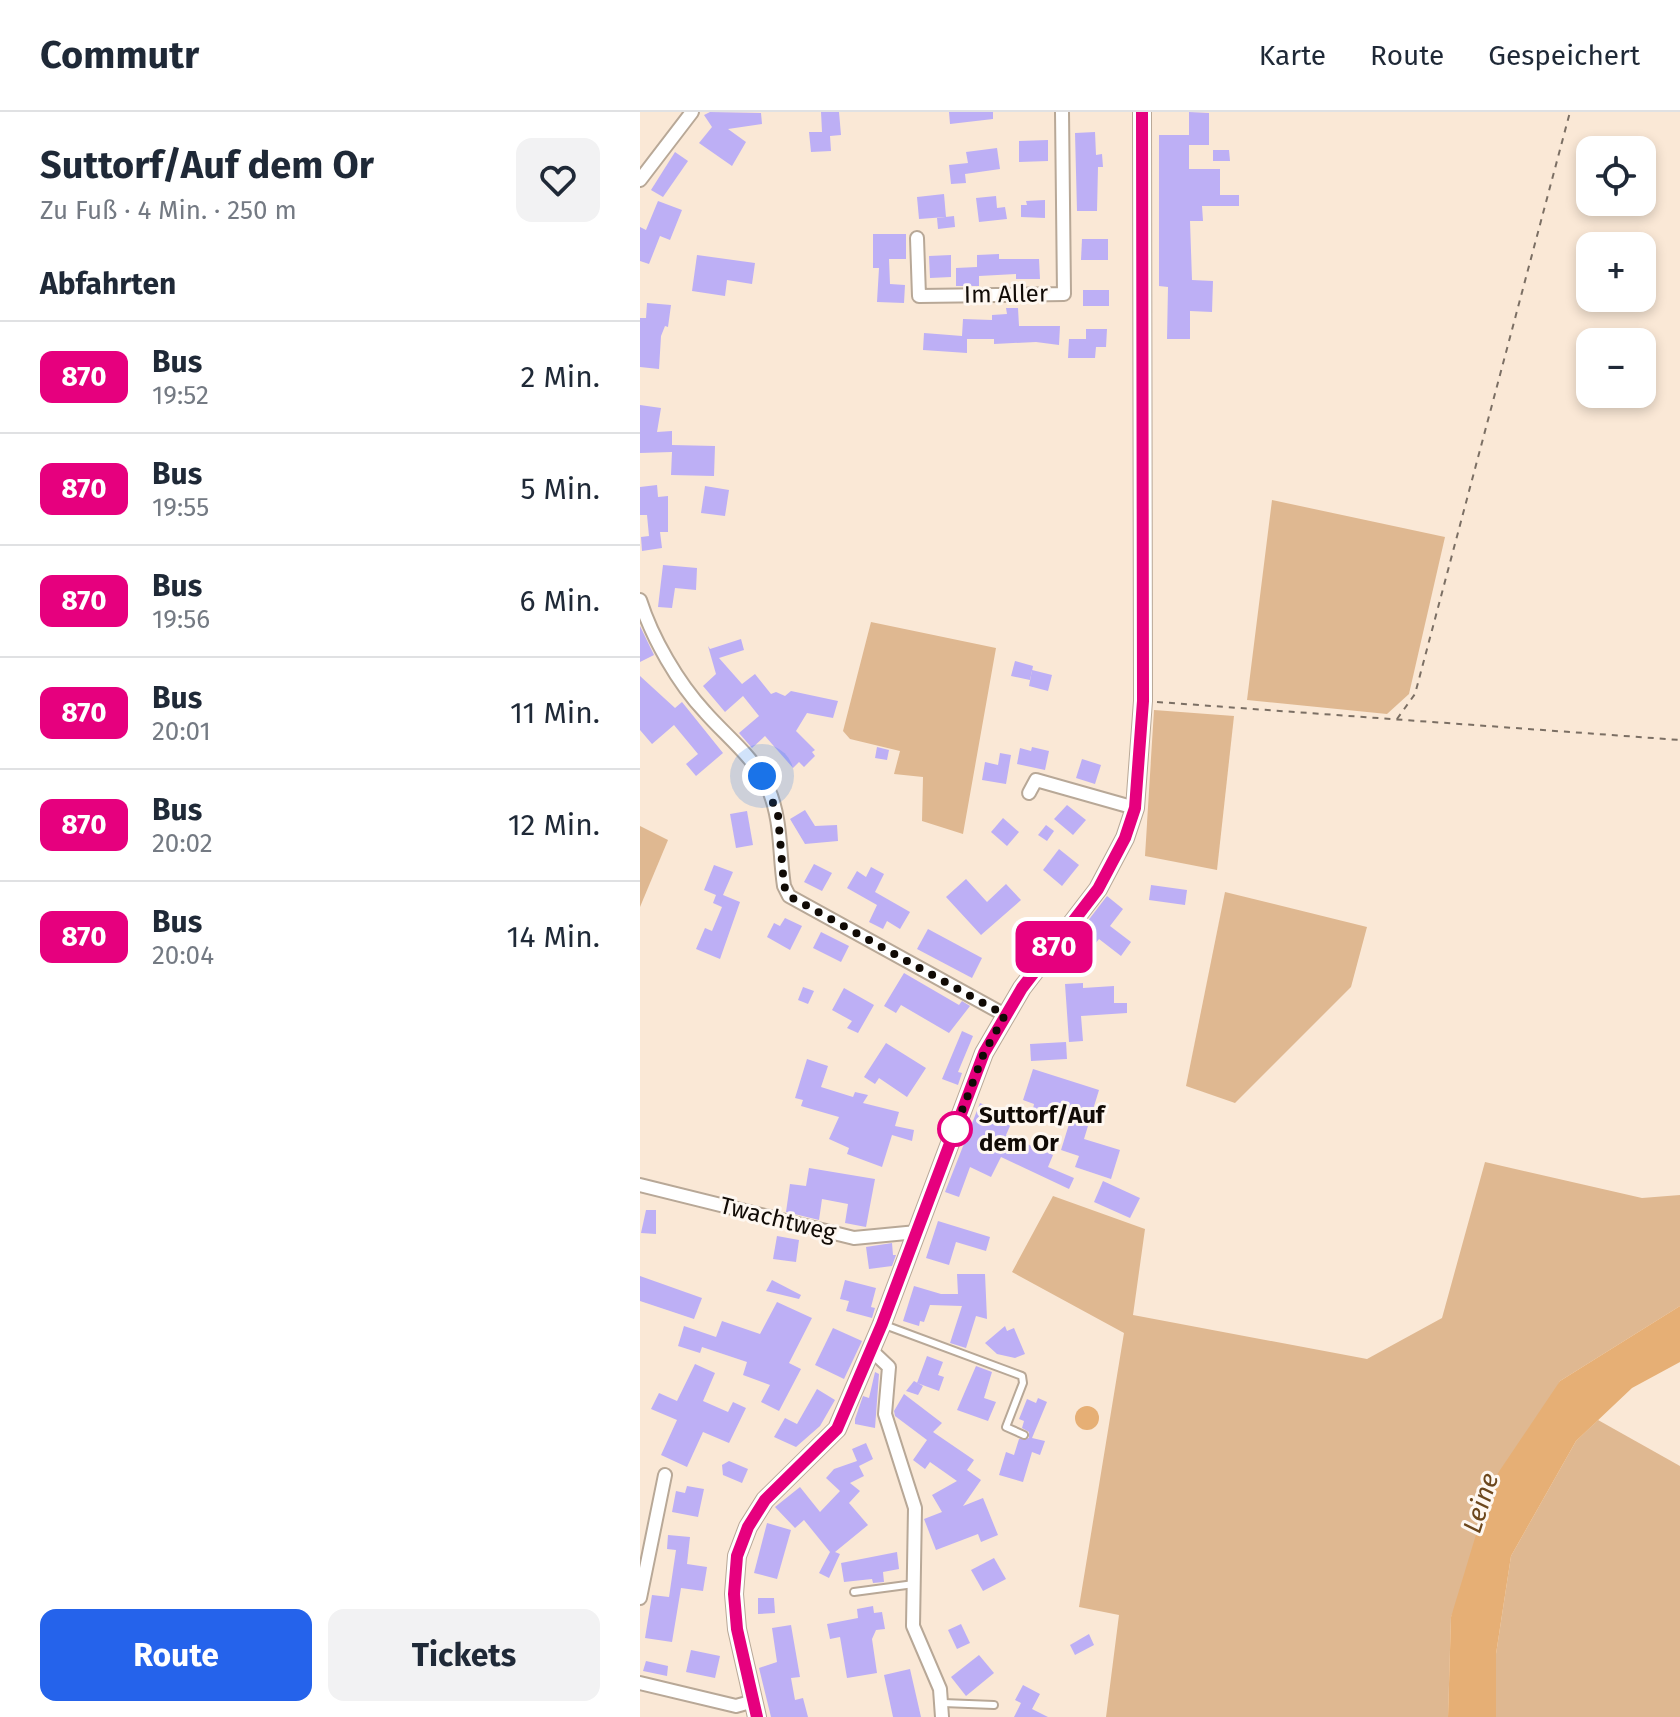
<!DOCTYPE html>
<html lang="de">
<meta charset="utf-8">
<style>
:root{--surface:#fff;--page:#f2f2f3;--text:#1f2937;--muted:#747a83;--line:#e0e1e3;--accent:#2563eb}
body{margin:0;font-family:"Fira Sans",sans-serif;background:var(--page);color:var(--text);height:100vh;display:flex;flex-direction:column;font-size:30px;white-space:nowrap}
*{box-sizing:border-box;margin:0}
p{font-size:26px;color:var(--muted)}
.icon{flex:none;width:44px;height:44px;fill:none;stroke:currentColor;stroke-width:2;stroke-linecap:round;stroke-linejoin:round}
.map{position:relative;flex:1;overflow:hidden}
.sheet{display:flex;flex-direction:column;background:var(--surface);width:640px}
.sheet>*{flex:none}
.badge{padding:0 16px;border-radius:12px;font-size:28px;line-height:52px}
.tools{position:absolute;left:936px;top:24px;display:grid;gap:16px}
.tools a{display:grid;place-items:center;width:80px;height:80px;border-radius:16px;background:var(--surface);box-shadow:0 4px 12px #0003;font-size:40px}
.you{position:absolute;width:40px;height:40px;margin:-20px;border:6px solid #fff;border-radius:50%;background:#1a73e8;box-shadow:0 0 0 12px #1a73e833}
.map>.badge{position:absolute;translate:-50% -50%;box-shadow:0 0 0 4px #fff}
h2{padding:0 40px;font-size:30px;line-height:72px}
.round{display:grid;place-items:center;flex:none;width:84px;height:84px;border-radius:16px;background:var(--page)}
.summary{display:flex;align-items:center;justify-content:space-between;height:136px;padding:0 40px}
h1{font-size:38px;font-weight:700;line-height:60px}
.button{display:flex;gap:16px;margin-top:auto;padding:16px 40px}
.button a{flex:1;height:92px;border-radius:16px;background:var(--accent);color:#fff;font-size:32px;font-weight:700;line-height:92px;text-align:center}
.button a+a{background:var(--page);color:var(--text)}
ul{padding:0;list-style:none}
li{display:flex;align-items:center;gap:24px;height:112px;padding:0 40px;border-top:2px solid var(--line)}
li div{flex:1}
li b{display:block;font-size:30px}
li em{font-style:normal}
li .badge{min-width:88px;font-weight:700;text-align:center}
header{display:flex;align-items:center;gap:48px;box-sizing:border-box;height:112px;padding:0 40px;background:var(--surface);border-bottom:2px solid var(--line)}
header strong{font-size:38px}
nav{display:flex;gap:44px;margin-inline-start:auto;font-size:28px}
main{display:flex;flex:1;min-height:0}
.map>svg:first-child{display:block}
</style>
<header>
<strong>Commutr</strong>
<nav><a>Karte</a><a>Route</a><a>Gespeichert</a></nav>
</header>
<main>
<section class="sheet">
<div class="summary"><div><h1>Suttorf/Auf dem Or</h1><p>Zu Fuß · 4 Min. · 250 m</p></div><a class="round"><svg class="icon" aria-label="heart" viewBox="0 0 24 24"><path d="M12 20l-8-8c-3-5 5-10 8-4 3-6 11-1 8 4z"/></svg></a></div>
<h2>Abfahrten</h2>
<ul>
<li><span class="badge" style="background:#e6007e;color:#fff">870</span><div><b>Bus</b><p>19:52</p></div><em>2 Min.</em></li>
<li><span class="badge" style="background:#e6007e;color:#fff">870</span><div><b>Bus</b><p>19:55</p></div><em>5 Min.</em></li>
<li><span class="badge" style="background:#e6007e;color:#fff">870</span><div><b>Bus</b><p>19:56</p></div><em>6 Min.</em></li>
<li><span class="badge" style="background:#e6007e;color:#fff">870</span><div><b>Bus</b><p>20:01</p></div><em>11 Min.</em></li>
<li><span class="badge" style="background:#e6007e;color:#fff">870</span><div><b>Bus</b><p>20:02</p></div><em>12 Min.</em></li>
<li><span class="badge" style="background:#e6007e;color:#fff">870</span><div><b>Bus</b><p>20:04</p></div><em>14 Min.</em></li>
</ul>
<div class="button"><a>Route</a><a>Tickets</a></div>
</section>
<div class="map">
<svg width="1040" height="1605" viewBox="0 0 1040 1605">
<rect width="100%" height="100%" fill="#fae8d6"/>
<!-- green -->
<g fill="#dfb891">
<path d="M 632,388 L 805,425 L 769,582 L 747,602 L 607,588 Z"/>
<path d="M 231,510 L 356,536 L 323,722 L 282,709 L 283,665 L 254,662 L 260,639 L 210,627 L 203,619 Z"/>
<path d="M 514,598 L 594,604 L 577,758 L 505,744 Z"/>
<path d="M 0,714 L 28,728 L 0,795 Z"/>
<path d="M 585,780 L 727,815 L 711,875 L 595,991 L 546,974 Z"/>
<path d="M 845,1050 L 1002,1086 L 1040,1083 L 1040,1194 L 920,1269 L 811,1505 L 808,1605 L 466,1605 L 479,1503 L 439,1495 L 484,1221 L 372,1160 L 413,1084 L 505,1117 L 493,1203 L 727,1247 L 802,1206 Z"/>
<path d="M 958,1308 L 1040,1354 L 1040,1605 L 856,1605 L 856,1542 L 871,1444 L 936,1329 Z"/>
</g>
<!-- water -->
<g fill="#e6af75">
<path d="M 1040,1194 L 1040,1250 L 992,1276 L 936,1329 L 871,1444 L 856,1542 L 856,1605 L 808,1605 L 811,1505 L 852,1370 L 920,1269 Z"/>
<circle cx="447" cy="1306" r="12"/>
</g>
<!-- building -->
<g fill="#bdaff5">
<path d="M 70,0 L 121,1 L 122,12 L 88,17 L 106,30 L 92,54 L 59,31 L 72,15 L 64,3 Z"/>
<path d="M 181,0 L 199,0 L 201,23 L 190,24 L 191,39 L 171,40 L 169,20 L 182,20 Z"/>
<path d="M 309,0 L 353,0 L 353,7 L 310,12 Z"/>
<path d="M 549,0 L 569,1 L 569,33 L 549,33 L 549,57 L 580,57 L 580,83 L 599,83 L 599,94 L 562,94 L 563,109 L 550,109 L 552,168 L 573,169 L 572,200 L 550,199 L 550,227 L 527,227 L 528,175 L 519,174 L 519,23 L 549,23 Z"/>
<path d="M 455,20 L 456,43 L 462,42 L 463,55 L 458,55 L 457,99 L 437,99 L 435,21 Z"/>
<path d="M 408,28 L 408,49 L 379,50 L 379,29 Z"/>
<path d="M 357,36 L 360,57 L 325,62 L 326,71 L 311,72 L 309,53 L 328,51 L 326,40 Z"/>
<path d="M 573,38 L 589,38 L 590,49 L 573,49 Z"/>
<path d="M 35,40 L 48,49 L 23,85 L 11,78 Z"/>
<path d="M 304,82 L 306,105 L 279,107 L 277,85 Z"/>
<path d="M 356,84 L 357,96 L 365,95 L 367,107 L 339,110 L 336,86 Z"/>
<path d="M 405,88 L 405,106 L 381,105 L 381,93 L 387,93 L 386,89 Z"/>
<path d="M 18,89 L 42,98 L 30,128 L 20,124 L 9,152 L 0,149 L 0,115 L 6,118 Z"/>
<path d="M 314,104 L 315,115 L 298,117 L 297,106 Z"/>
<path d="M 233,122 L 266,122 L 266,147 L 249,147 L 250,172 L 265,173 L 264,191 L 237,190 L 239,156 L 233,156 Z"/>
<path d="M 442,127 L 468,127 L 468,148 L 441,148 Z"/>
<path d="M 359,142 L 359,147 L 399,147 L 400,167 L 376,167 L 376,162 L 339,164 L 339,174 L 316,174 L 316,156 L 337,155 L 337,143 Z"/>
<path d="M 57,143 L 115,151 L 112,172 L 87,168 L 85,184 L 52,179 Z"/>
<path d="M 311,143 L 311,165 L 290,166 L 289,144 Z"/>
<rect x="443" y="178" width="26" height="16"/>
<path d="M 7,191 L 31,193 L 28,215 L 25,214 L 21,224 L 19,257 L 0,255 L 0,206 L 6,206 Z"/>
<path d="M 366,196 L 378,196 L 379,214 L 420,214 L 419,233 L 396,230 L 354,232 L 354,227 L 327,227 L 327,241 L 283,238 L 284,221 L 322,224 L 323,207 L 352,208 L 352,203 L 367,202 Z"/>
<path d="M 446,217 L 467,217 L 466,235 L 456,235 L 455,246 L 428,246 L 429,227 L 446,227 Z"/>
<path d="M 0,293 L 21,296 L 17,320 L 32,319 L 32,333 L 75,334 L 74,364 L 31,363 L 32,340 L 0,341 Z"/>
<path d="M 17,373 L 18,385 L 28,384 L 28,420 L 20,420 L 22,436 L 2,439 L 1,425 L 9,424 L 7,403 L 0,403 L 0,375 Z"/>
<path d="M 65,374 L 89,378 L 85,404 L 61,401 Z"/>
<path d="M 23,453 L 57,456 L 56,478 L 35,476 L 32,496 L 18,495 Z"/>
<path d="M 0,514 L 14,543 L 0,550 Z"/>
<path d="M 101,527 L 104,538 L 79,546 L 102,572 L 115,562 L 131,582 L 136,580 L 145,584 L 151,579 L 198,589 L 193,606 L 167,601 L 156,619 L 175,638 L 172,640 L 175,644 L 164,655 L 159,650 L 153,656 L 125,624 L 112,636 L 99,621 L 119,604 L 103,584 L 85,600 L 63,574 L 76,562 L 68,534 L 70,537 Z"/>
<path d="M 375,549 L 393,554 L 390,568 L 371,564 Z"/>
<path d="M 392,558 L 412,563 L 408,579 L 389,574 Z"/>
<path d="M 0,564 L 35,596 L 42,590 L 83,641 L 56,664 L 46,652 L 58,642 L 34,613 L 12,632 L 0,618 Z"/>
<path d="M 237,635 L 249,638 L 247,648 L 235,646 Z"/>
<path d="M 392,635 L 409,639 L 405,658 L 377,652 L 380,636 L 391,639 Z"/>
<path d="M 360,641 L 371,643 L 366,672 L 342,668 L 345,650 L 358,653 Z"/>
<path d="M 442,647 L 461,653 L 455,672 L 436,666 Z"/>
<path d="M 427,693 L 446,708 L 433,723 L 414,707 Z"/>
<path d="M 165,698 L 175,714 L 197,713 L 198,729 L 165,732 L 150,707 Z"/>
<path d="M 107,699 L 113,733 L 96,736 L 90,702 Z"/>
<path d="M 363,706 L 379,720 L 367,734 L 351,720 Z"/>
<path d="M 406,713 L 414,719 L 407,729 L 398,723 Z"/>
<path d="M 419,737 L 439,753 L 422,774 L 403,758 Z"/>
<path d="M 174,752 L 192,761 L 182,779 L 164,770 Z"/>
<path d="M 74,753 L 93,760 L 83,783 L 100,790 L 80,847 L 56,837 L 65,816 L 72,819 L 82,795 L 73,791 L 76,783 L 64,778 Z"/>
<path d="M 231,755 L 244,762 L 235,780 L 270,800 L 260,817 L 247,809 L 243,817 L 229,810 L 237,793 L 207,776 L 217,759 L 226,765 Z"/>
<path d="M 326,767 L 347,790 L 366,772 L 381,788 L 341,823 L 306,785 Z"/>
<path d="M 511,773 L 547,778 L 545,793 L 509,788 Z"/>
<path d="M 467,784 L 483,797 L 470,814 L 491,830 L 481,844 L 459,827 L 442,848 L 427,836 Z"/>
<path d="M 145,806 L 162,814 L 150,838 L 127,825 L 134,811 L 140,814 Z"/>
<path d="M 288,817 L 342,846 L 332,866 L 277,837 Z"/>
<path d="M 181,820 L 209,834 L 201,850 L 173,836 Z"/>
<path d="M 264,861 L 319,893 L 322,889 L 330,894 L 309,921 L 261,893 L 256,901 L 244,894 Z"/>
<path d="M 443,871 L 443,876 L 474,874 L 474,891 L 487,891 L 487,901 L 441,904 L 443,929 L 429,930 L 425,872 Z"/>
<path d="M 163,875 L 174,879 L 168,892 L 158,888 Z"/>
<path d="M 204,876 L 234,893 L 218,921 L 207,916 L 212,909 L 192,898 Z"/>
<path d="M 322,919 L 333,924 L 318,960 L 322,961 L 318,973 L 302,967 Z"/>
<path d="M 426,930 L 427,947 L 391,949 L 390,932 Z"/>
<path d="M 246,931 L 286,956 L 267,985 L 239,966 L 235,972 L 224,965 Z"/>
<path d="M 167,947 L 188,954 L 181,975 L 213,985 L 215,980 L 228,983 L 223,991 L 259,1000 L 255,1014 L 274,1018 L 272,1029 L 252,1023 L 242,1055 L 207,1042 L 209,1036 L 189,1027 L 199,1005 L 161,994 L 163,988 L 155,986 Z"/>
<path d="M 393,957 L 459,978 L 444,1027 L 480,1038 L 471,1067 L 435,1055 L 439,1044 L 421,1038 L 430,1009 L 393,997 L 394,992 L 383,988 Z"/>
<path d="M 340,991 L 374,1005 L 366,1023 L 413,1043 L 408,1055 L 434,1066 L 429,1077 L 361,1045 L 351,1065 L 330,1055 L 319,1085 L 305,1080 Z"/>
<path d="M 169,1056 L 235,1067 L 226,1115 L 205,1111 L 208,1092 L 182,1087 L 179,1108 L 146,1100 L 150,1072 L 166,1074 Z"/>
<path d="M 463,1069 L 500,1086 L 490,1106 L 454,1090 Z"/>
<path d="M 6,1098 L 16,1098 L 16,1122 L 1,1121 Z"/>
<path d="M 298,1109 L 350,1125 L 346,1139 L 316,1130 L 309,1153 L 286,1146 Z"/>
<path d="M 137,1124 L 159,1128 L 156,1150 L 133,1147 Z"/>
<path d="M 252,1131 L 253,1143 L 256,1143 L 252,1154 L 229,1157 L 226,1135 Z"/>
<path d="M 317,1162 L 345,1162 L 347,1207 L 336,1204 L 326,1236 L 310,1231 L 322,1194 L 290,1193 L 284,1210 L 280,1209 L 279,1214 L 263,1209 L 274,1174 L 301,1182 L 318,1182 Z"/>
<path d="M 0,1164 L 62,1186 L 54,1207 L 0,1189 Z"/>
<path d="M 132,1168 L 161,1183 L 159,1187 L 126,1179 Z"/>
<path d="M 205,1168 L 236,1176 L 231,1195 L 235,1196 L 232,1206 L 206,1199 L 209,1189 L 200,1187 Z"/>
<path d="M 137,1190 L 172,1206 L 149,1251 L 161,1257 L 139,1299 L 121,1290 L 130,1273 L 103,1263 L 107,1250 L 62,1235 L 60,1241 L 38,1234 L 44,1214 L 76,1225 L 82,1209 L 120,1222 Z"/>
<path d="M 365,1214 L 367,1219 L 374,1216 L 385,1242 L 375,1246 L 357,1242 L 345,1231 Z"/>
<path d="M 193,1216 L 222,1229 L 204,1267 L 175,1253 Z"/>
<path d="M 287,1244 L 303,1250 L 298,1263 L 304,1265 L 299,1279 L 277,1271 Z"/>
<path d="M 55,1252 L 75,1261 L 63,1289 L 88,1300 L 93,1290 L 106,1296 L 89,1331 L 63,1320 L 47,1355 L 21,1343 L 37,1308 L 11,1297 L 19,1281 L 37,1289 Z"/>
<path d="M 336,1254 L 352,1260 L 344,1286 L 356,1290 L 348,1309 L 317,1298 Z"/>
<path d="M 235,1260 L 239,1262 L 235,1316 L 215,1312 L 215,1307 L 223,1284 L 229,1286 Z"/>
<path d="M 274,1269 L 283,1274 L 278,1283 L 266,1279 Z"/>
<path d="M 177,1277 L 195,1288 L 180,1314 L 156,1335 L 134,1325 L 145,1306 L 157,1312 Z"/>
<path d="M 264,1282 L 302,1311 L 293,1320 L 334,1348 L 327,1358 L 341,1368 L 323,1394 L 343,1386 L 358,1423 L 341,1430 L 338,1422 L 296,1438 L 284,1407 L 302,1400 L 292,1383 L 317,1369 L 290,1350 L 285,1357 L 273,1348 L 287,1328 L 255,1304 L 254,1299 Z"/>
<path d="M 398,1286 L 407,1290 L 392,1326 L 405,1329 L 400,1343 L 392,1340 L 383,1370 L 359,1363 L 366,1340 L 374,1343 L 379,1327 L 389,1326 L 389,1320 L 382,1316 L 384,1309 L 379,1307 L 387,1287 L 396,1291 Z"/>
<path d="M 226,1331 L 233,1347 L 219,1354 L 224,1364 L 210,1371 L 220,1379 L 209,1391 L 228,1413 L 195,1440 L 200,1442 L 189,1466 L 179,1461 L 190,1440 L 164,1408 L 155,1416 L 135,1395 L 160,1375 L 180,1400 L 200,1379 L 186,1366 L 194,1357 L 217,1349 L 212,1337 Z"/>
<path d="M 89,1349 L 108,1357 L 102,1371 L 83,1363 L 82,1353 Z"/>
<path d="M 47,1374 L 64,1377 L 58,1405 L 32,1400 L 36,1379 L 45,1381 Z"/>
<path d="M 127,1411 L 151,1418 L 137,1467 L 114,1461 Z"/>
<path d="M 28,1423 L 50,1425 L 47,1452 L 67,1455 L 63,1479 L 41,1476 L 32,1530 L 5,1526 L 12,1483 L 29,1485 L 36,1438 L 27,1437 Z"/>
<path d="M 257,1440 L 259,1457 L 243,1460 L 244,1470 L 233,1471 L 232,1467 L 204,1470 L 201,1451 Z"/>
<path d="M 354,1446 L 366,1467 L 343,1479 L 331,1458 Z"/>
<path d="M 118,1486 L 134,1486 L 135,1501 L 118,1502 Z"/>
<path d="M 233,1494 L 234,1501 L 242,1500 L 245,1517 L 236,1518 L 232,1527 L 237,1561 L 207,1566 L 200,1525 L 190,1527 L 187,1512 L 218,1506 L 217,1497 Z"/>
<path d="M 321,1512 L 330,1531 L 317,1537 L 308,1518 Z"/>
<path d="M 151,1513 L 160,1565 L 151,1566 L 155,1588 L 163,1586 L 168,1605 L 131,1605 L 119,1556 L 137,1550 L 132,1516 Z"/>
<path d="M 449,1522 L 454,1533 L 435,1543 L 430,1533 Z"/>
<path d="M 51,1538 L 80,1544 L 75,1566 L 46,1560 Z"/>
<path d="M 339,1543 L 354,1561 L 326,1584 L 311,1565 Z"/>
<path d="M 6,1549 L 28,1554 L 27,1564 L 3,1559 Z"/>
<path d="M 270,1557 L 281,1605 L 253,1605 L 244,1563 Z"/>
<path d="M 383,1573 L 400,1582 L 392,1597 L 408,1605 L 374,1605 L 381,1591 L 375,1588 Z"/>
</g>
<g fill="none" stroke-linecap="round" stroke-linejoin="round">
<!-- lane casing -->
<g stroke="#b8a897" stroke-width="10">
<g id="lane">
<path d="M 242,1212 L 382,1264 L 383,1271 L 366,1315 L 384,1323"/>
<path d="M 214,1480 L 274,1472"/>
<path d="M 303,1591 L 354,1593"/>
</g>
</g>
<!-- street casing -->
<g stroke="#b8a897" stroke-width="16">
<g id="street">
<path d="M 0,68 L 52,0"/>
<path d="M 277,126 L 279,184 L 424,182 L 422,0"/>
<path d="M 0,488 C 12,526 38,571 65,600 C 86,624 116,647 128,676 C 142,708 139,741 144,774 L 149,784 L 365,903"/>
<path d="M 389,681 L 396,668 L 495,696"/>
<path d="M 0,1073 L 214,1126 L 277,1120"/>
<path d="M 231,1238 L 249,1255 L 245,1302 L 275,1396 L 273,1514 L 300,1577 L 302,1605"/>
<path d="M 0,1486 L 25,1363"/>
<path d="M 0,1571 L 96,1594 L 114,1589"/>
</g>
</g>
<!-- secondary casing -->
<g stroke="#b8a897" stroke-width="20">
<path id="secondary" d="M 117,1605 L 97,1517 L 94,1482 L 97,1444 L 108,1415 L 125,1388 L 197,1317 L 242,1212 L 344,941 L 382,876 L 458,777 L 485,726 L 495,696 L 503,589 L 502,0"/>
</g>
<!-- path -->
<g stroke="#7b6f64" stroke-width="2" stroke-dasharray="6 6" stroke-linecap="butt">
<path d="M 517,590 L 1040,628"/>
<path d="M 757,607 L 775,582 L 930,0"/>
</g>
<!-- lane -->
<use href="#lane" stroke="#fff" stroke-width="6"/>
<!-- street -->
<use href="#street" stroke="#fff" stroke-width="12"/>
<!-- secondary -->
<use href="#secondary" stroke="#fff" stroke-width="16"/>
</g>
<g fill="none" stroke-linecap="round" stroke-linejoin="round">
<!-- line casing -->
<g stroke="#fff" stroke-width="18">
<path id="line" d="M 117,1605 L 97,1517 L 94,1482 L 97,1444 L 108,1415 L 125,1388 L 197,1317 L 242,1212 L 344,941 L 382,876 L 458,777 L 485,726 L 495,696 L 503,589 L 502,0"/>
</g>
<!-- line -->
<use href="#line" stroke="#e6007e" stroke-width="12"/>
<!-- walk -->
<path stroke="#110b06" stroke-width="8" stroke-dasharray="0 14.4" d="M 122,664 L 138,703 L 144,774 L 149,784 L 365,903 L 344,941 L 315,1017"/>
</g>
<!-- markers -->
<circle fill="#fff" stroke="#e6007e" stroke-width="4" cx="315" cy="1017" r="16"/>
<g text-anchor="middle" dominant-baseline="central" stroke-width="6" stroke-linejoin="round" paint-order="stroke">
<!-- street labels -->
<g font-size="24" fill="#110b06" stroke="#fef7f0">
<text transform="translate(366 182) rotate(-1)">Im Aller</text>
<text transform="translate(138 1107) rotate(14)">Twachtweg</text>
</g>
<!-- stop labels -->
<g font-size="24" font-weight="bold" fill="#110b06" stroke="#fef7f0" text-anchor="start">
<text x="339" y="1003">Suttorf/Auf<tspan x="339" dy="28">dem Or</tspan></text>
</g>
<!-- water labels -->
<g font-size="26" font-style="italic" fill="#6c471c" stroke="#fef7f0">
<text transform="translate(841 1391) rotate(-72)">Leine</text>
</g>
</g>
</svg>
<div class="tools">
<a><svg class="icon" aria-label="locate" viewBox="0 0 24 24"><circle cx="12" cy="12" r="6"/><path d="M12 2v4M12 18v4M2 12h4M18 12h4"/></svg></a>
<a>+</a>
<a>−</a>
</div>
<div class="you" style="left:122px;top:664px"></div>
<b class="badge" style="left:414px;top:835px;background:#e6007e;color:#fff">870</b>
</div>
</main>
